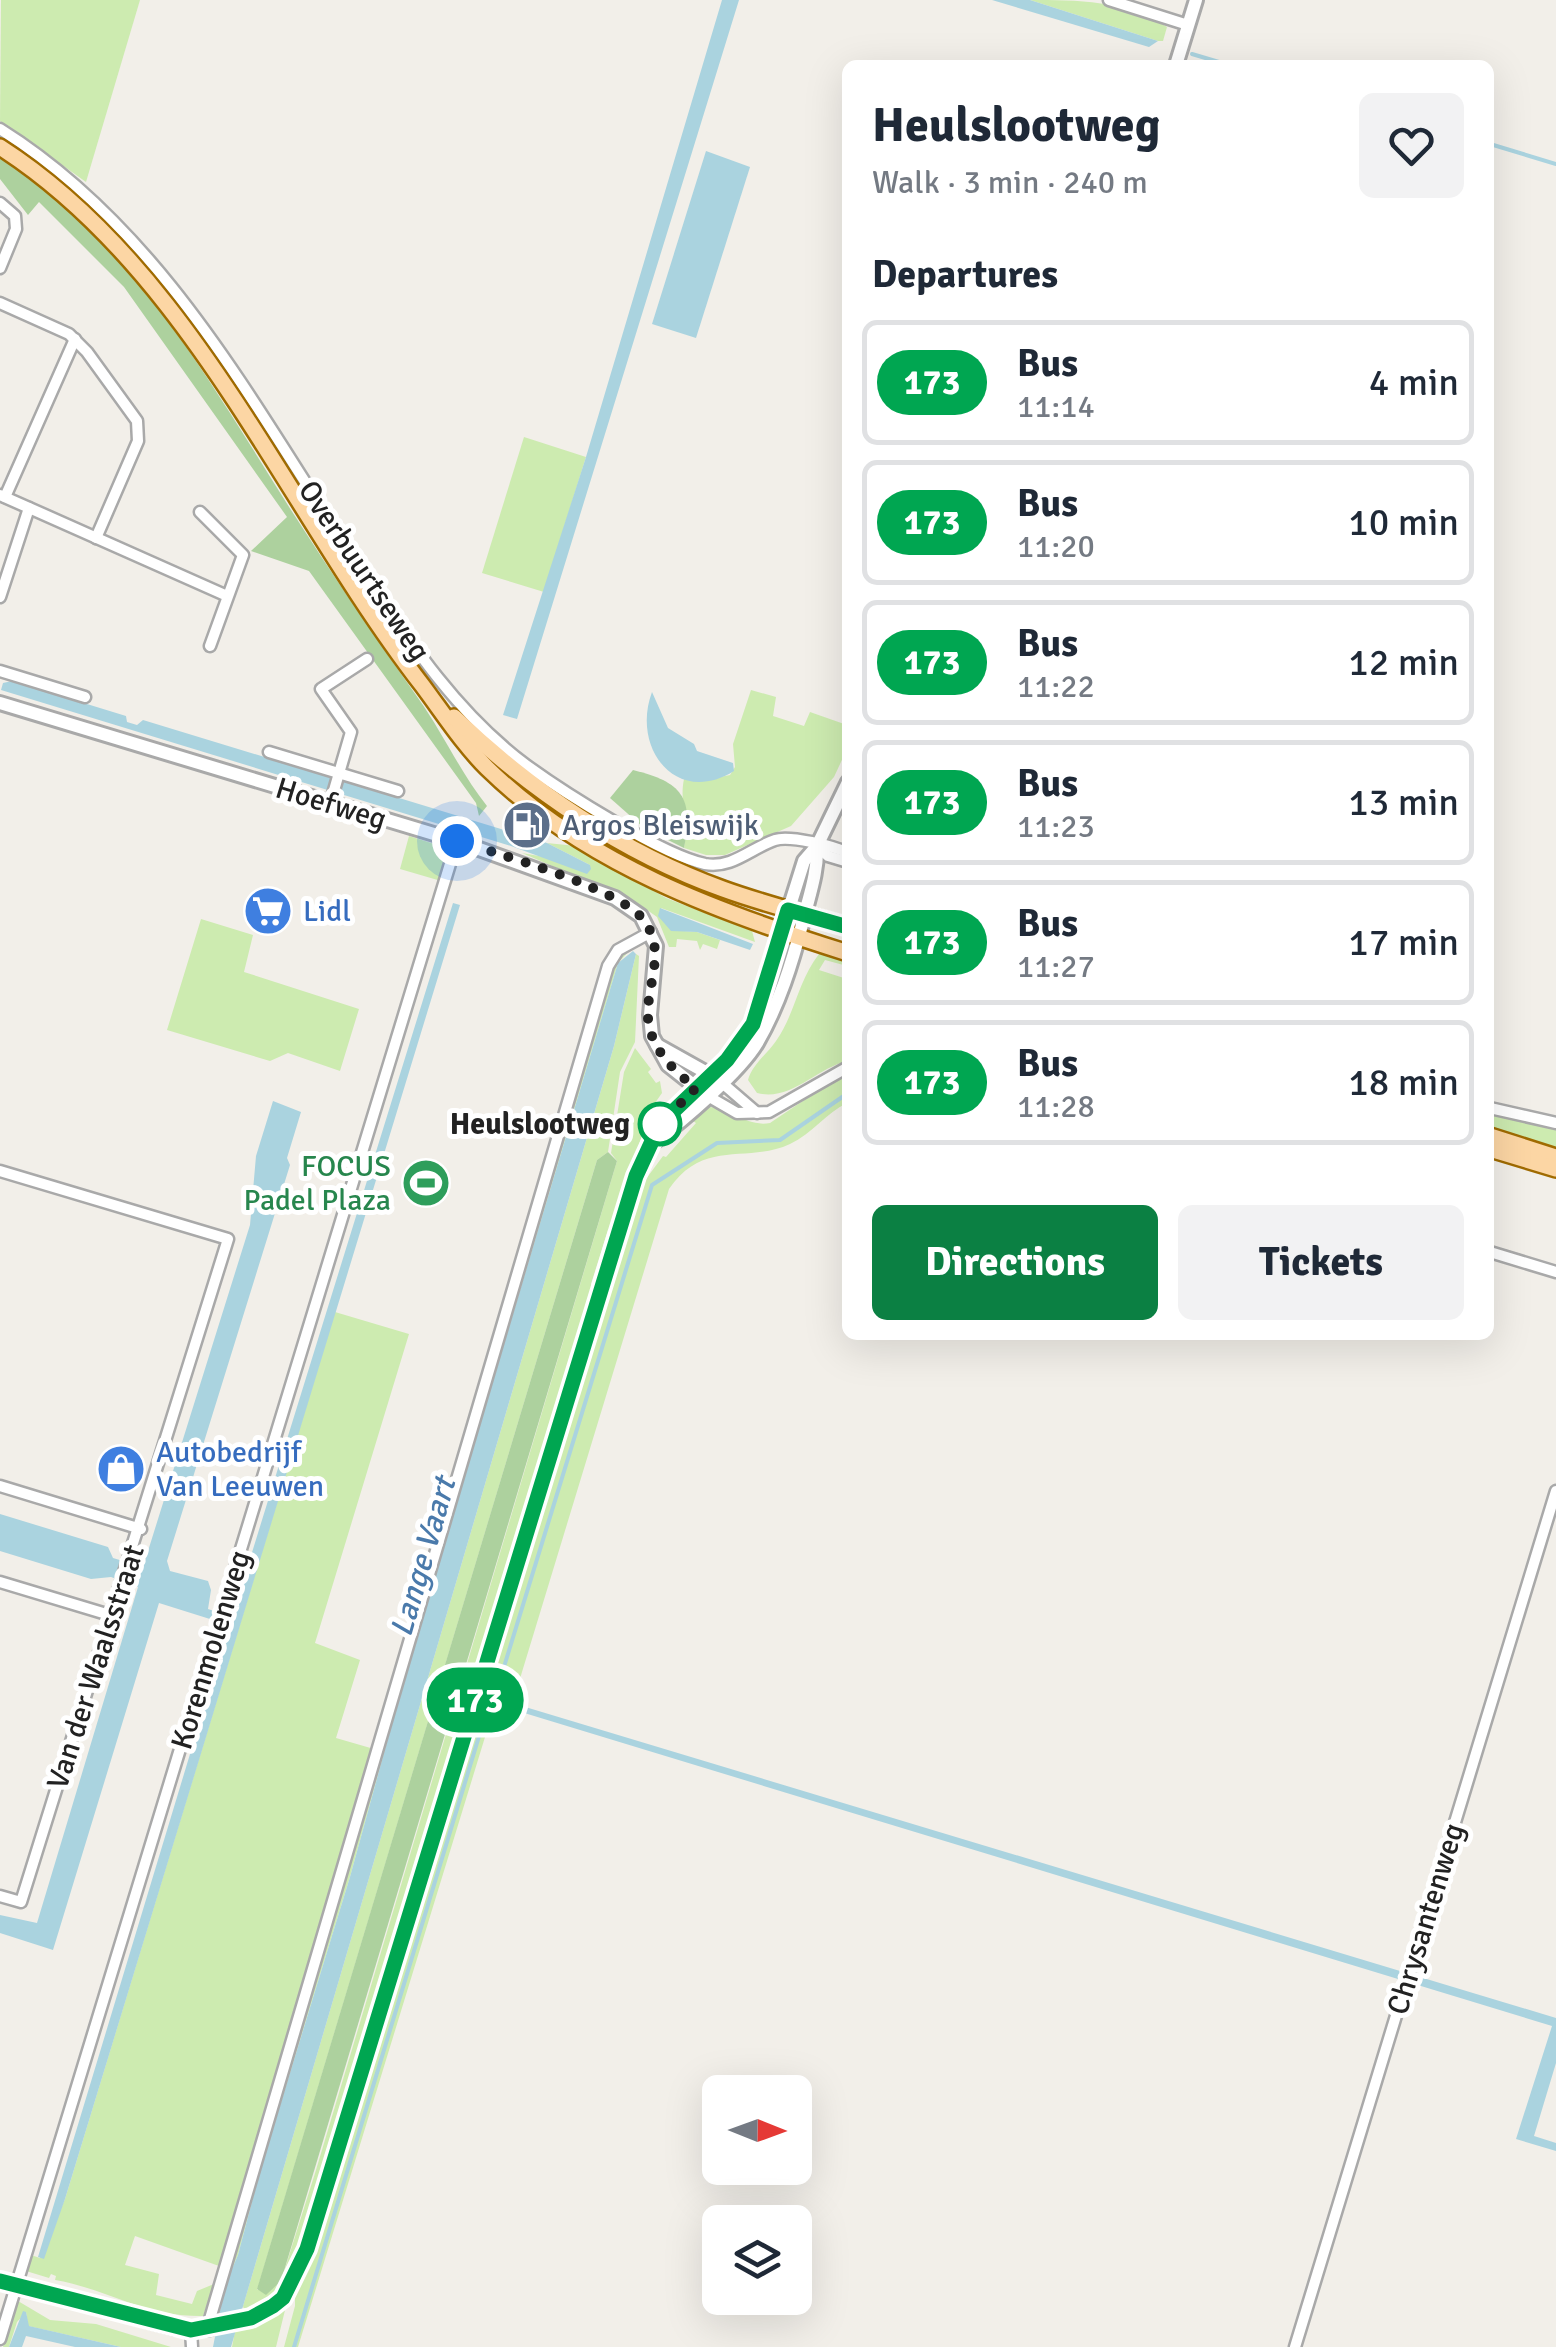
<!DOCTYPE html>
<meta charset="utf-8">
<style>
:root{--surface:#fff;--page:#f2f2f3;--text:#1f2937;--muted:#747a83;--line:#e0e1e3;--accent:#0b8043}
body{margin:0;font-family:Signika,sans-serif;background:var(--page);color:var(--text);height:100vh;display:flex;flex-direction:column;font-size:38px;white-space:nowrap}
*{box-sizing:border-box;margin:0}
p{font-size:32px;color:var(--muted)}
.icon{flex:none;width:55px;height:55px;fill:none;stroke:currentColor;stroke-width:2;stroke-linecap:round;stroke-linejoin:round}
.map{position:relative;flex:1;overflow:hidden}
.panel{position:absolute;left:842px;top:60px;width:652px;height:1280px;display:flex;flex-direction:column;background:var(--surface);border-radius:15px;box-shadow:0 10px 40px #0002}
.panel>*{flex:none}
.badge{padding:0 20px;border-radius:32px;font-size:35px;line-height:65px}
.needle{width:65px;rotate:91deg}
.controls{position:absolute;left:702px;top:2075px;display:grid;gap:20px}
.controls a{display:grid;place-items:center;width:110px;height:110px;border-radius:15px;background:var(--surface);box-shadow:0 10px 40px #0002;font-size:50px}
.you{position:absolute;width:50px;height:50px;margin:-25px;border:8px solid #fff;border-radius:50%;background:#1a73e8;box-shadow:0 0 0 15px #1a73e833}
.map>.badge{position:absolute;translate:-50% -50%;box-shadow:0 0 0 5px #fff}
h2{padding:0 30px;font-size:38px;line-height:90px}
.round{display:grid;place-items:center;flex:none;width:105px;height:105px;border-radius:15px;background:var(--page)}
.overview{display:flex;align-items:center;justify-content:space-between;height:170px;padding:0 30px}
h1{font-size:48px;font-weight:700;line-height:75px}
.cta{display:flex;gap:20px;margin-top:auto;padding:20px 30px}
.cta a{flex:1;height:115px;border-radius:15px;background:var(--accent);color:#fff;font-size:40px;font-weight:700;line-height:115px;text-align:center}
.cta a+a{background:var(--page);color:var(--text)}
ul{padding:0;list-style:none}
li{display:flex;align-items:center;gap:30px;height:125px;margin:0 20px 15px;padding:0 10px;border:5px solid var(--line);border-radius:15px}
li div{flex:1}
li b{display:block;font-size:38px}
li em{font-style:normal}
li .badge{min-width:110px;font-weight:700;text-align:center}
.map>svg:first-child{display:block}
</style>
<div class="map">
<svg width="1556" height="2347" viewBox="0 0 1556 2347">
<rect width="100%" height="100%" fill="#f2efe9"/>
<!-- grass -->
<g fill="#cdebb0">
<path d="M 1,0 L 140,0 L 86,182 L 0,121 Z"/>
<path d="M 1030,0 C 1077,0 1126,0 1167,27 L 1163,41 L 1158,41 Z"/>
<path d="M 524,437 L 586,457 L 544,592 L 482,573 Z"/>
<path d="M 751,690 L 776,697 L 773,716 L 804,726 L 810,712 L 847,725 L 847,749 L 834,777 L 791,826 L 725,855 L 706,855 L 684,848 C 689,824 679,802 684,779 L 700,781 L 730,775 L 735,767 L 733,744 Z"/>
<path d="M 409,836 L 444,847 L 443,859 L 447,860 L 441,881 L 400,869 Z"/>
<path d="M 547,843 L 576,846 L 666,898 L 752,931 L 755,942 L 661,908 L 671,930 L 697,932 L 720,940 L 717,949 L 703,944 L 700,950 L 697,941 L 677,939 L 676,947 L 669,947 L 657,917 L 636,902 L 522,853 L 590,865 Z"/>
<path d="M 201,919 L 253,935 L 244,972 L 359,1009 L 340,1071 L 288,1053 L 270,1061 L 167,1030 Z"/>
<path d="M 631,949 L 618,963 L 410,1658 L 350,1877 L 260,2171 L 238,2255 L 225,2285 L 219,2315 L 211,2315 L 612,967 L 621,953 Z"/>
<path d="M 826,953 L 847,960 L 847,966 L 825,960 L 819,970 L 847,979 L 847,1061 C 817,1068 790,1102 757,1093 L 748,1080 C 752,1065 767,1054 776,1041 C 795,1014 798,981 819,954 Z"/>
<path d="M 636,954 L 639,956 L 635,1042 L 620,1072 L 608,1152 L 597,1160 L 257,2290 L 281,2281 L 316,2170 L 617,1161 L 611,1153 L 624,1072 L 635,1048 L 651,1069 L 648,1072 L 656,1083 L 660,1081 L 662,1093 L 650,1110 L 613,1227 L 608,1230 L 591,1284 L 594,1291 L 307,2229 C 292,2269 284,2293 245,2313 L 243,2306 L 614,1046 Z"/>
<path d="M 847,1075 L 847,1103 C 826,1113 812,1134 790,1144 C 747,1164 704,1138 669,1189 L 515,1695 L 487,1683 L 637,1191 L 663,1156 L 666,1157 L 696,1123 L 690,1119 L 701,1108 C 727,1102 743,1128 770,1123 L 831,1082 Z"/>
<path d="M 1490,1114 L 1556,1130 L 1556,1151 L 1490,1129 Z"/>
<path d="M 335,1312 L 409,1334 L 315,1643 L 360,1660 L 336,1738 L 374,1749 L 219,2266 L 135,2236 L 125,2265 L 159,2274 L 156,2295 L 192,2304 L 197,2291 L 214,2284 L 203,2316 C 144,2317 108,2289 55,2280 L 56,2276 L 51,2274 L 49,2278 L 26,2271 L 31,2255 L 40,2258 L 65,2199 Z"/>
<path d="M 487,1697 L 497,1698 L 298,2347 L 284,2347 L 295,2306 L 295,2291 L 321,2226 L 479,1707 Z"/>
<path d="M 18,2301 L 50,2320 L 96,2324 L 171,2347 L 121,2347 L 28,2326 L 26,2312 L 17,2322 L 9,2347 L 3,2347 Z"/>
<path d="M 287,2302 L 276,2347 L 232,2347 L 235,2331 L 267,2319 Z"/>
</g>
<!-- forest -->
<g fill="#add19e">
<path d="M 0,156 C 131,240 210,382 291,510 C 332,574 374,636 418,698 C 443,733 460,772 487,806 L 479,816 L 476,803 L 309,571 L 251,551 L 287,517 L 124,287 L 39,202 L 28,215 L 0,179 Z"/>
<path d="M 633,770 C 682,782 694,797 684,848 L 644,828 L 610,798 Z"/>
<path d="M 608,1152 L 617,1161 L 281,2281 L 266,2295 L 257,2289 L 597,1160 Z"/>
</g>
<!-- water -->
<g fill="#aad3df">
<path d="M 722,0 L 739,0 L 517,719 L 503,715 L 586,457 Z"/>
<path d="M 992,0 L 1030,0 L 1158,41 L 1149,47 Z"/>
<path d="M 706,151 L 750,167 L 696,338 L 652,324 Z"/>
<path d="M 12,681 L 126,716 L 127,722 L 137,725 L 143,720 L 547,843 L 590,865 L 591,869 L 587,874 L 511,846 L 1,690 L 3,683 Z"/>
<path d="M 652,692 L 668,728 L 694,744 L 697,751 L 733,763 L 734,771 C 676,807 631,748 652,692 Z"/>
<path d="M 453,903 L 460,905 L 65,2199 L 44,2259 L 38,2257 L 229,1625 L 159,1603 L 53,1950 L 0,1933 L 0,1915 L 37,1923 L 138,1587 L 111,1577 L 91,1579 L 0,1551 L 0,1514 L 108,1547 L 113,1558 L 143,1567 L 250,1225 L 256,1156 L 273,1101 L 301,1112 L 287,1158 L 290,1165 L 167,1561 L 170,1571 L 208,1581 L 211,1590 L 208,1609 L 232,1617 Z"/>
<path d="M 660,908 L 753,944 L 750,950 L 697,932 L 671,931 L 658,916 Z"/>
<path d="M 633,951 L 636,954 L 614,1046 L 231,2347 L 213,2347 L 225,2285 L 238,2255 L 260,2171 L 350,1877 L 410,1658 L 618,963 Z"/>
<path d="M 522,1706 L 1556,2018 L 1556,2063 L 1534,2136 L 1556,2143 L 1556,2151 L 1516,2139 L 1552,2026 L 521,1712 Z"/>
<path d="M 23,2311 L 26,2312 L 29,2326 L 121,2347 L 75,2347 L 26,2336 L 22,2347 L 9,2347 Z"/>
</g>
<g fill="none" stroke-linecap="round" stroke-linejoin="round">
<!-- stream -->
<g stroke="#aad3df" stroke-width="4">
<path d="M 1192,54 L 1229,65"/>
<path d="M 1490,144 L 1556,164"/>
<path d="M 499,1683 L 652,1185 L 717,1143 L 780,1140 L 848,1093"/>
<path d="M 294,2347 L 490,1700"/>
</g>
<!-- minor casing -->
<g stroke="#a9a9a9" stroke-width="15">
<g id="minor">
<path d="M 1109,0 L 1188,25"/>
<path d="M 0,129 C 166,233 256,411 361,569 C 409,641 456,713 526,765 C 563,792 662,855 705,864 C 732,869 751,848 775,840 C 789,835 834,846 848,853"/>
<path d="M 0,203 L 15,216 L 16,229 L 0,268"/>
<path d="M 0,303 L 69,334 L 87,352 L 137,421 L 138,441 L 96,538"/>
<path d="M 0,495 L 225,595"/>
<path d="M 5,497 L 75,339"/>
<path d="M 200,512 L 243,555 L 210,646"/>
<path d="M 0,597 L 29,508"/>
<path d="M 0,671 L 85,697"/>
<path d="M 269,752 L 398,791"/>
<path d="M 330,804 L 351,732 L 321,689 L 367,659"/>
<path d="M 817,846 L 828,856 L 848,862"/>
<path d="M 721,1082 L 757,1113"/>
<path d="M 706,1095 L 737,1113 L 769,1112 L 848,1067"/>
<path d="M 1490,1108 L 1556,1123"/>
<path d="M 0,1171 L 228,1239 L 21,1902 L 0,1896"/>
<path d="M 1490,1252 L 1556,1272"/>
<path d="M 0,1486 L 141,1529"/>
<path d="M 0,1582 L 113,1616"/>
<path d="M 207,2329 L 608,966 L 618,950 L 651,932"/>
<path d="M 191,2330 L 192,2347"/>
<path d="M 0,2339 L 457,841"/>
<path d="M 1295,2347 L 1556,1491"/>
</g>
</g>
<!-- tertiary casing -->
<g stroke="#a9a9a9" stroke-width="18">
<g id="tertiary">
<path d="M 1176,65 L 1196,0"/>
<path d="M 0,703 L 457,841 L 615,898 L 641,916 L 656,946 L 650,1015 L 652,1036 L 668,1065 L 706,1095"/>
<path d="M 657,1045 L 716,1078"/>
<path d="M 653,1143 C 682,1121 739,1073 757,1043 C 779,1005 792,963 803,921 C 809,896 818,872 817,846"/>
<path d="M 0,2281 L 176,2328 L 207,2329 L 251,2317 L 283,2299 L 307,2249 L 636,1176 L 660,1124 L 727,1060 L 753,1023 L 804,861 L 817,846 L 848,782"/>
</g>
</g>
<!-- primary casing -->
<g stroke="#a06b00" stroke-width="20">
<g id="primary">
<path d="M 0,147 C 192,270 286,509 422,685 C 443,713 462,743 487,768 C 585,864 720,913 848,953"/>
<path d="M 454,717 C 530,790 623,853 723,889 C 764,904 806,914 848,927"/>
<path d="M 1490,1136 L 1556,1157"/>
<path d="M 1490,1149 L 1556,1169"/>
</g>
</g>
<!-- minor -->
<use href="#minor" stroke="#fff" stroke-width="10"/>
<!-- tertiary -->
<use href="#tertiary" stroke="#fff" stroke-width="12"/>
<!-- primary -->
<use href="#primary" stroke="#fcd6a4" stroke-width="15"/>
</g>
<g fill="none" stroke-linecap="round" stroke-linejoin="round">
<!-- line casing -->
<g stroke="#fff" stroke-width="22">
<path id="line" d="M 0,2281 L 191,2330 L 251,2318 L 273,2306 L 283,2298 L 307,2249 L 636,1176 L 660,1124 L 727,1060 L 753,1024 L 788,910 L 848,927"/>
</g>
<!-- line -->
<use href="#line" stroke="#00a651" stroke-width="15"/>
<!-- walk -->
<path stroke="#222" stroke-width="10" stroke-dasharray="0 18" d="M 457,841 C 499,854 614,887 641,917 C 674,954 636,997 652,1036 C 661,1059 678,1074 696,1088 L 660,1124"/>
</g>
<!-- icons -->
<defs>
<g id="fuel-disc" transform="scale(2.5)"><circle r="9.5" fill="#5c6f8a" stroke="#fff"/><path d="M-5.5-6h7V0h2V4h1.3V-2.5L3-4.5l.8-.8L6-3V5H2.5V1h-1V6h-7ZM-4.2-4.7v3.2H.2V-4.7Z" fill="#fff"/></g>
<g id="supermarket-disc" transform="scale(2.5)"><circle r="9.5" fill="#3f7fe0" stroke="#fff"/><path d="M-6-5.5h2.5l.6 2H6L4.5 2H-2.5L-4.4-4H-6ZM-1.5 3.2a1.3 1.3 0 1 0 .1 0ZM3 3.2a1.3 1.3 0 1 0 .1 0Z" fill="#fff"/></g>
<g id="stadium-disc" transform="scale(2.5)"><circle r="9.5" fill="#2e9e5b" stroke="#fff"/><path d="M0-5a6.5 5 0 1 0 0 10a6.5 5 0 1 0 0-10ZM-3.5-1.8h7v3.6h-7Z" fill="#fff"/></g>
<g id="shop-disc" transform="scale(2.5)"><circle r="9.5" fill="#3f7fe0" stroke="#fff"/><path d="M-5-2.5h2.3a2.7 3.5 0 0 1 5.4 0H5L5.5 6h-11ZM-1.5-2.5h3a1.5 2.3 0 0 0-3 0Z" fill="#fff"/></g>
</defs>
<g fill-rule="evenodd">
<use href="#fuel-disc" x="527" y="825"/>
<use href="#supermarket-disc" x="268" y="911"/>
<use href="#stadium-disc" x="426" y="1183"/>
<use href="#shop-disc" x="121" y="1469"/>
</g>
<!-- markers -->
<circle fill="#fff" stroke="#00a651" stroke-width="5" cx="660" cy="1124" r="20"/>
<g text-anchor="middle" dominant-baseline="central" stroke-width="10" stroke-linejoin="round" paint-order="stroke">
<!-- street labels -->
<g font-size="30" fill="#222" stroke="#fff">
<text transform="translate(364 571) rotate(56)">Overbuurtseweg</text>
<text transform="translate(331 804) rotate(17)">Hoefweg</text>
<text transform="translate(211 1650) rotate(-73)">Korenmolenweg</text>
<text transform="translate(96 1667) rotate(-72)">Van der Waalsstraat</text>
<text transform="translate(1426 1919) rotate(-73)">Chrysantenweg</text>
</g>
<!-- service labels -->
<g font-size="30" fill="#4e5e75" stroke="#fff" text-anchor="start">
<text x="562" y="825">Argos Bleiswijk</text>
</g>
<!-- shop labels -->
<g font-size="30" fill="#366cbe" stroke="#fff" text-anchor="start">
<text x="303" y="911">Lidl</text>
<text x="156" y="1452">Autobedrijf<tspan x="156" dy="34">Van Leeuwen</tspan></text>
</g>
<!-- stop labels -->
<g font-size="30" font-weight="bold" fill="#222" stroke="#fff" text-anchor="end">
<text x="630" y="1124">Heulslootweg</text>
</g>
<!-- leisure labels -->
<g font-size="30" fill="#27864d" stroke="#fff" text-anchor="end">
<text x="391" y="1166">FOCUS<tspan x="391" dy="34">Padel Plaza</tspan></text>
</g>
<!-- water labels -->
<g font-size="32" font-style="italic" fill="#4a7aab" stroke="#fff">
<text transform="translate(423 1557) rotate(-74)">Lange Vaart</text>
</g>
</g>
</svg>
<div class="controls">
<a><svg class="needle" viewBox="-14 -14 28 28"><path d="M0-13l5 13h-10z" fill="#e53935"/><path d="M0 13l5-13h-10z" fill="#747a83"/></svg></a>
<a><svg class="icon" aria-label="layers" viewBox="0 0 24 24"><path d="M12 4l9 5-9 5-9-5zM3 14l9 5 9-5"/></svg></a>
</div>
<div class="you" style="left:457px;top:841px"></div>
<b class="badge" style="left:475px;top:1700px;background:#00a651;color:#fff">173</b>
<section class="panel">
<div class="overview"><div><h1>Heulslootweg</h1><p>Walk · 3 min · 240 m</p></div><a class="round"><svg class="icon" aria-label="heart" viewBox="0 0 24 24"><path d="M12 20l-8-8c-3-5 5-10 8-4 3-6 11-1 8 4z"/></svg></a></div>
<h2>Departures</h2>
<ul>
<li><span class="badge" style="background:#00a651;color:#fff">173</span><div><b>Bus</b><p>11:14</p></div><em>4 min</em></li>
<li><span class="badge" style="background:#00a651;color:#fff">173</span><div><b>Bus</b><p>11:20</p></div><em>10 min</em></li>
<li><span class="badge" style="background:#00a651;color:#fff">173</span><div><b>Bus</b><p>11:22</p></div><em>12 min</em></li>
<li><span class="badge" style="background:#00a651;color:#fff">173</span><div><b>Bus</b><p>11:23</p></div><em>13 min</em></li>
<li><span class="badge" style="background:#00a651;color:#fff">173</span><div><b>Bus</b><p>11:27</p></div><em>17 min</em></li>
<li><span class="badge" style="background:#00a651;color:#fff">173</span><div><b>Bus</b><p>11:28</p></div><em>18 min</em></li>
</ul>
<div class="cta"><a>Directions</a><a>Tickets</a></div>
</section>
</div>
